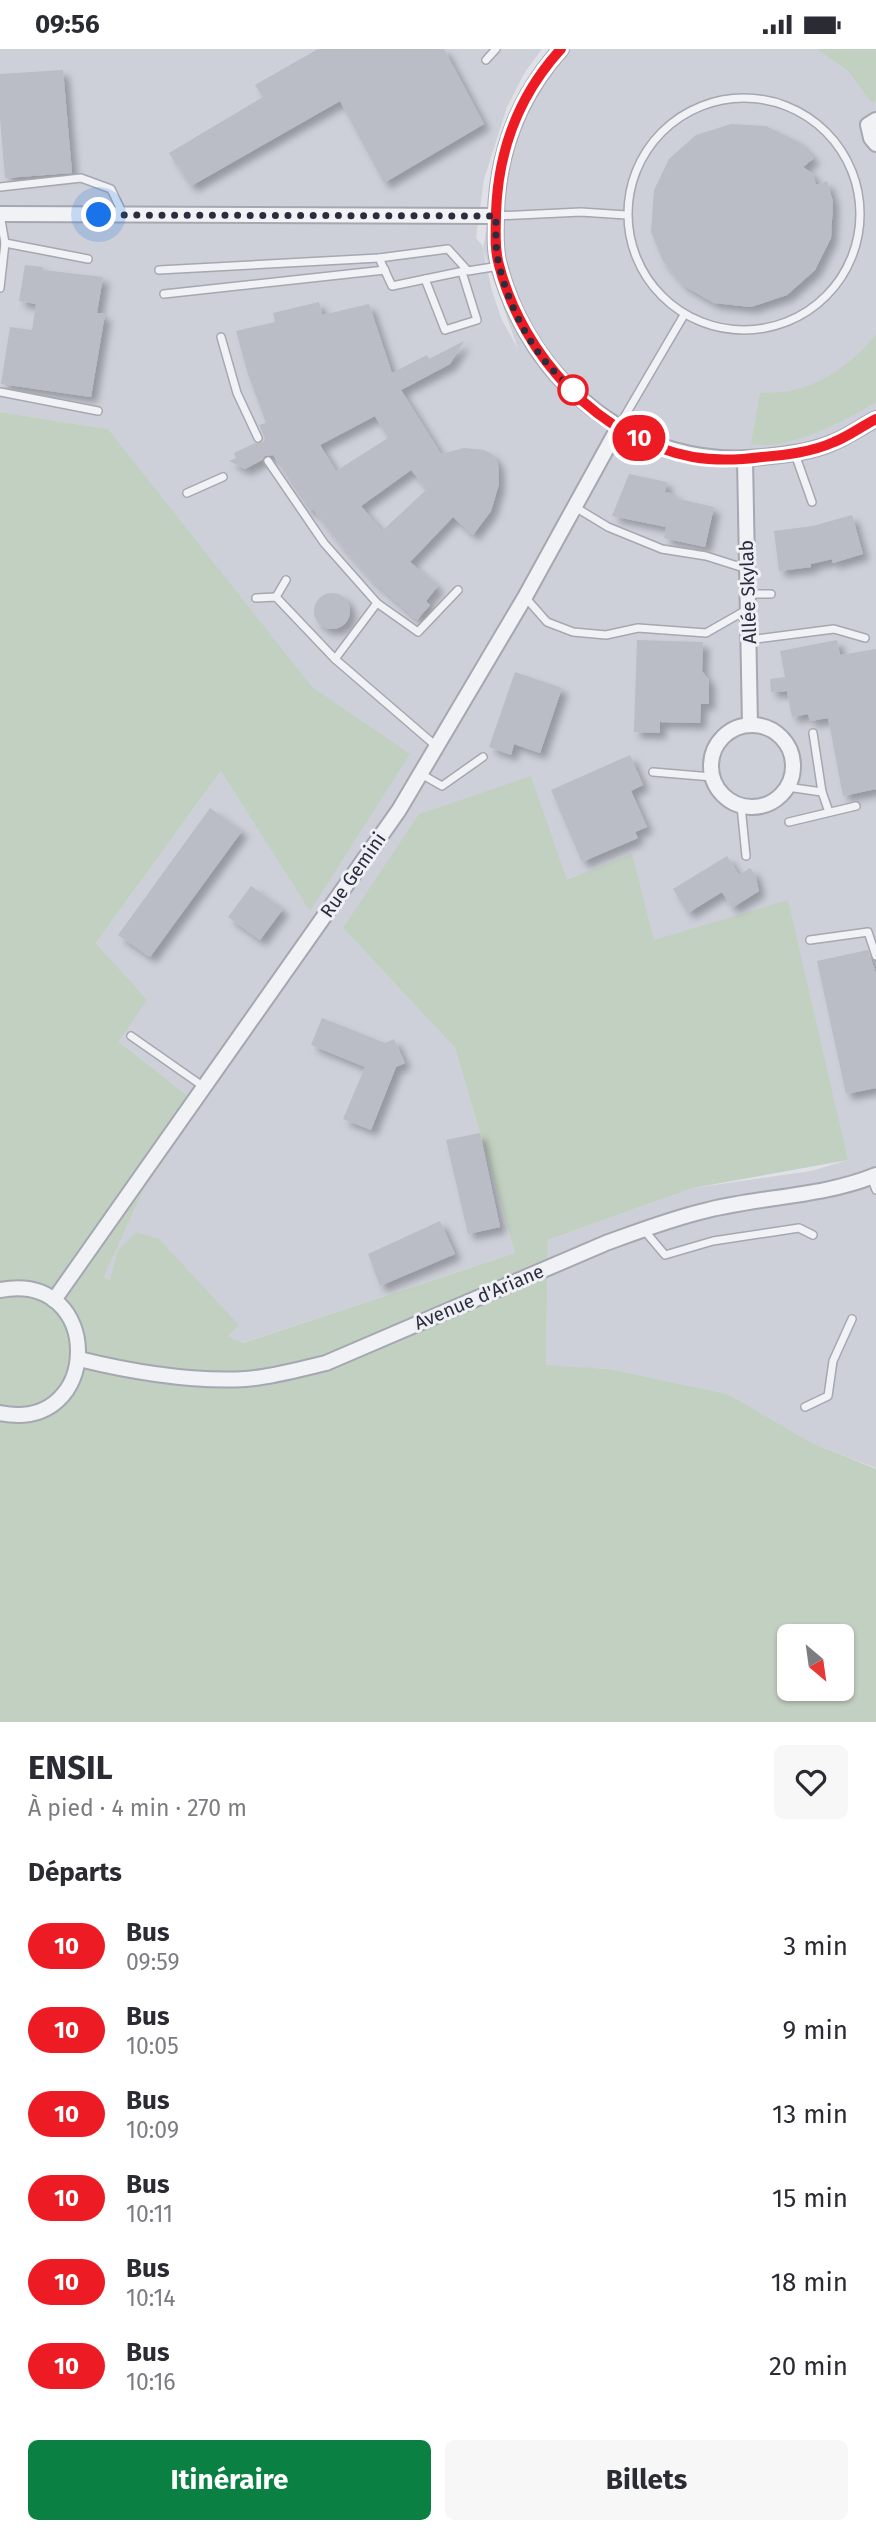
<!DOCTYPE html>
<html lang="fr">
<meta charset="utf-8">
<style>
:root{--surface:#fff;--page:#f7f7f7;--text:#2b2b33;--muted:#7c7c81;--accent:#0b8043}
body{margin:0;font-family:"Fira Sans",sans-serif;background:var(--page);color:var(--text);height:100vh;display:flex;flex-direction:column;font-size:26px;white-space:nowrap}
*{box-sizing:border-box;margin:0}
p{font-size:23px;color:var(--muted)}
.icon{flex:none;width:38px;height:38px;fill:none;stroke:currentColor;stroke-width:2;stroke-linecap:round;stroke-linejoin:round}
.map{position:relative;height:1673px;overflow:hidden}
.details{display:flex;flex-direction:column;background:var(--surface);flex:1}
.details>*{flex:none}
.badge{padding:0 14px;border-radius:23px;font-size:24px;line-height:46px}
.needle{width:46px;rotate:151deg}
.buttons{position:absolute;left:777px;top:1575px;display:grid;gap:14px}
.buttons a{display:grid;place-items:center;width:77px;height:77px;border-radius:10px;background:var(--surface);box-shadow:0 2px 5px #0004;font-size:35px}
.you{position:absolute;width:35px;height:35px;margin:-18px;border:5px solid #fff;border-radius:50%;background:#1a73e8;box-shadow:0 0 0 10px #1a73e833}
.map>.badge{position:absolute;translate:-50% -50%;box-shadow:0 0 0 4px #fff}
h2{padding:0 28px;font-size:26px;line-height:63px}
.round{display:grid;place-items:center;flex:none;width:74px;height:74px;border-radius:10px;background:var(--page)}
.head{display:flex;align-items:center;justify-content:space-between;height:119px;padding:0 28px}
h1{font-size:33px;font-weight:700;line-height:52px}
.button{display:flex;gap:14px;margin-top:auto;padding:14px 28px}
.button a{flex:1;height:80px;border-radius:10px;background:var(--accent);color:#fff;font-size:28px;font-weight:700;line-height:80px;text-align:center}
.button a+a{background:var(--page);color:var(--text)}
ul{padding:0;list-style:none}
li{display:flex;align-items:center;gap:21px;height:84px;padding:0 28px}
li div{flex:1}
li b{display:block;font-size:26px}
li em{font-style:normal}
li .badge{min-width:77px;font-weight:700;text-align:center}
.status{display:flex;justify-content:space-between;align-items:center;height:49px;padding:0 35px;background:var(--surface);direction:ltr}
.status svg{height:19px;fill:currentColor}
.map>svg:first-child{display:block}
</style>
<div class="status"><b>09:56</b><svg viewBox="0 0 49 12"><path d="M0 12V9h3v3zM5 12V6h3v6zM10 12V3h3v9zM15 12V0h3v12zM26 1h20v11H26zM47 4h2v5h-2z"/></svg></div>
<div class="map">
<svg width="876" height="1673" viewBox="0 0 876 1673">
<defs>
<filter id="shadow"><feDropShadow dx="6" dy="6" stdDeviation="3.5" flood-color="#0004"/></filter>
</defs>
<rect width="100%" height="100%" fill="#dfe1e7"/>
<!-- built -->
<path fill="#cdd0d9" d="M 0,0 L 542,0 L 525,23 L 507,58 L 484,130 L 476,189 L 482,196 L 492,242 L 501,269 L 518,300 L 483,200 L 500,102 L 520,41 L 549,0 L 876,0 L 876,1419 L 809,1393 L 728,1345 L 610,1320 L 546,1317 L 548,1191 L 693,1139 L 811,1122 L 848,1111 L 653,891 L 567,831 L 343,879 L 455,999 L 515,1204 L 242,1294 L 104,1228 L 187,1046 L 119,993 L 146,951 L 96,894 L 221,722 L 108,380 L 0,363 Z"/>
<!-- green -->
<g fill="#c2d0c1" fill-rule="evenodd">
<path d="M 817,0 L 876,0 L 876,51 L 872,54 L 848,22 Z"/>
<path d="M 876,285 L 876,353 C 844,372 790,402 751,395 L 760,344 C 770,343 783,344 793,341 C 826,334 856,311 876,285 Z"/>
<path d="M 0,363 L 108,380 L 312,638 L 410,705 L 310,862 L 221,722 L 96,894 L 147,951 L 119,993 L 187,1046 L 104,1228 L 110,1231 L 118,1201 L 136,1183 L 159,1190 L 239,1276 L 228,1287 L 243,1294 L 515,1204 L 455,999 L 343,879 L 419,765 L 531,727 L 567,831 L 632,805 L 654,891 L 788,851 L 848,1111 L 693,1139 L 548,1191 L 546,1316 L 610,1320 L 728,1345 L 810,1393 L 876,1420 L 876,1673 L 0,1673 ZM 789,1587 L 842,1587 L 842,1640 L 789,1640 Z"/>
</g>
<!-- building -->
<g fill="#babcc6" fill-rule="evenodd" filter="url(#shadow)">
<path d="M 318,0 L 444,0 L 484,75 L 384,134 L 340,52 L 191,137 L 169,104 L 263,48 L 255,36 Z"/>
<path d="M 63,21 L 72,124 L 5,129 L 0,69 L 0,25 Z"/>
<path d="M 731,75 L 766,77 L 797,92 L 814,109 L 803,118 L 813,125 L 816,136 L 827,132 L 833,153 L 831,189 L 815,221 L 787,246 L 751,258 L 714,254 L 683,236 L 663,212 L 651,183 L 654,141 L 669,110 L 696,86 Z"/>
<path d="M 25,216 L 43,218 L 43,221 L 103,228 L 97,264 L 105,265 L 91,348 L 1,335 L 10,278 L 32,281 L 36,255 L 19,252 Z"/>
<path d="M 319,253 L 322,266 L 369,255 L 392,324 L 427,306 L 429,310 L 464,292 L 450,315 L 401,341 L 441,405 L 464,399 L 484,401 L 493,406 L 498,415 L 499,435 L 491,462 L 473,486 L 453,468 L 410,513 L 438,537 L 426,552 L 430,556 L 417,571 L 371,530 L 340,495 L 313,460 L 310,462 L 273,406 L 265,407 L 262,411 L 245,420 L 229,412 L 236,409 L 234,404 L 255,394 L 263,393 L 265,389 L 259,376 L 266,374 L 248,325 L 236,282 L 275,273 L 273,264 ZM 375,367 L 388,389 L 336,422 L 320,396 ZM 411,421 L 427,440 L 382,482 L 361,457 Z"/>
<path d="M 629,425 L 667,433 L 665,443 L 675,445 L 675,449 L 714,458 L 705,498 L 664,489 L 666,478 L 612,467 Z"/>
<path d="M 852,466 L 863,505 L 833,514 L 832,510 L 811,515 L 811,518 L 779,522 L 774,482 L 813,477 Z"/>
<circle cx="332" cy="562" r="18"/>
<path d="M 637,591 L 703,593 L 702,622 L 709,631 L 709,655 L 701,655 L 700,674 L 660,673 L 660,684 L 634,683 Z"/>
<path d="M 837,591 L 840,606 L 876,600 L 876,740 L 843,747 L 828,669 L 810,672 L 808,665 L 792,668 L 787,642 L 771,643 L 770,630 L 785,628 L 780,602 Z"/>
<path d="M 515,623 L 562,639 L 540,704 L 514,695 L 511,706 L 489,698 Z"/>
<path d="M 630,706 L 643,736 L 631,742 L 647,778 L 635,783 L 638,789 L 582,813 L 551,741 Z"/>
<path d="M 210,759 L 242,782 L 150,908 L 118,886 Z"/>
<path d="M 727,807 L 739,826 L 750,819 L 755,825 L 759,842 L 732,859 L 722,843 L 688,864 L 673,840 Z"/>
<path d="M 251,837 L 283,860 L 260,891 L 228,868 Z"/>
<path d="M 868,901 L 876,925 L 876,1039 L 846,1045 L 817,912 Z"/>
<path d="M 322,969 L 385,994 L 394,990 L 405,1014 L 396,1018 L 371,1081 L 343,1070 L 365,1018 L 311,996 Z"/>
<path d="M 480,1084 L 500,1178 L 468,1185 L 446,1091 Z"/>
<path d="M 440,1172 L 455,1205 L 380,1237 L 368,1205 Z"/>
</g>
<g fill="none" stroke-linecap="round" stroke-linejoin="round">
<!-- lane casing -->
<g stroke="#a5a7b1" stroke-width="10">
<g id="lane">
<path d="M 486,11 L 496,0"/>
<circle cx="744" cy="165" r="116"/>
<path d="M 0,138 L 81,129 L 111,140 L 123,165"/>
<path d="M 0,165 L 5,194"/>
<path d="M 496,167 L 581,163 L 626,166"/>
<path d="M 379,209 L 392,237 L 464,222"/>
<path d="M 159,221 L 379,209 L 448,200 L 468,222 L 499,217"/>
<path d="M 425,230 L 445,281 L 477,271 L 462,223"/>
<path d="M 0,239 L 5,194 L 88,210"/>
<path d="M 164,245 L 385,221"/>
<path d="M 221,288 L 237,344 L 258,389"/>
<path d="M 0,343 L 98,362"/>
<path d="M 619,377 L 684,266"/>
<path d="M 795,405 L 812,453"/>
<path d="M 268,412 L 324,494 L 377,554 L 335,610"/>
<path d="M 187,444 L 223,428"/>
<path d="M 575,458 L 608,478 L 662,500 L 706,507 L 747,520"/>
<path d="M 748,545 L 771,545"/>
<path d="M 276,548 L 286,531"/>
<path d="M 525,548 L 547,573 L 573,583 L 606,586 L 638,579 L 706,584 L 748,560"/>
<path d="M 256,549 L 276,548 L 335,610 L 436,697"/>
<path d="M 377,554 L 418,583 L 458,541"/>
<path d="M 749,591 L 834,580 L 865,589"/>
<path d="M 813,684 L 822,743"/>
<path d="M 653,723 L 712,728"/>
<path d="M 421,725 L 442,737 L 483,708"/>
<path d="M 787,738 L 822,743 L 829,763"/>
<path d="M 741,757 L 746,807"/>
<path d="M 789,773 L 856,757"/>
<path d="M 810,891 L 868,883 L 876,907"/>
<path d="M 131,987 L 204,1038"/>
<path d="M 871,1128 L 876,1141"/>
<path d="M 644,1181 L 665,1206 L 713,1192 L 799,1179 L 813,1186"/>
<path d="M 805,1358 L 828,1347 L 833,1312 L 852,1270"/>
</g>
</g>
<!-- street casing -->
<g stroke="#a5a7b1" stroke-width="18">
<g id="street">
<path d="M 561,0 C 519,47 498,101 496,164 C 496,181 494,199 499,216 C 530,335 638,422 762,408 C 786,406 812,403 834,393 C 849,387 862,377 876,370"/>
<path d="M 876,71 L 868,76 L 871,89 L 876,95"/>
<path d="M 0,165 L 496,167"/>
<path d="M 745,410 L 750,676"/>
<circle cx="752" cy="717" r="41"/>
<path d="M 0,1241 C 105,1221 103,1385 0,1364"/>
<path d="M 54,1251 L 399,761 L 525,548 L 618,379"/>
<path d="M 79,1310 C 132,1323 191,1333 246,1330 C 273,1328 300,1320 326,1314 L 606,1194 C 639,1182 673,1169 708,1161 C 764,1147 822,1148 876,1126"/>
</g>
</g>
<!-- lane -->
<use href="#lane" stroke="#f1f2f6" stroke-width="7"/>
<!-- street -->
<use href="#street" stroke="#f1f2f6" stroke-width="14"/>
</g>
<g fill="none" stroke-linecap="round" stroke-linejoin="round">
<!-- line casing -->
<g stroke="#fff" stroke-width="16">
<path id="line" d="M 561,0 C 519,46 498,101 496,164 C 496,181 494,199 499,216 C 523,308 599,390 693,408 C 716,412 739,411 762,408 C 786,406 812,403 834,393 C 849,387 862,377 876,370"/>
</g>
<!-- line -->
<use href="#line" stroke="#ed1c24" stroke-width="10"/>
<!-- walk -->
<path stroke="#292d3d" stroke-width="7" stroke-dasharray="0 12.6" d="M 99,166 L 496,167 C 496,184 495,200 499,216 C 507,250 526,292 550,318 C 559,328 570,338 580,348 L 573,341"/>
</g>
<!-- markers -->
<circle fill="#fff" stroke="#ed1c24" stroke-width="3.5" cx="573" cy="341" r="14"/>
<g text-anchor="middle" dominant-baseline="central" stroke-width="6" stroke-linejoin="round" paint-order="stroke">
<!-- street labels -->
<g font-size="19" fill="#292d3d" stroke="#eef0f5">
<text transform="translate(748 543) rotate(-92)">Allée Skylab</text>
<text transform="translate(353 826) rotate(-55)">Rue Gemini</text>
<text transform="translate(479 1248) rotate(-23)">Avenue d'Ariane</text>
</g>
</g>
</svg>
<div class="buttons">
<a><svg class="needle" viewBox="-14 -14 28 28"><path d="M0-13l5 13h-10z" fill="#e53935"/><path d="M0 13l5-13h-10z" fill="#7c7c81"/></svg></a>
</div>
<div class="you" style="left:99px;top:166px"></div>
<b class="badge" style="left:639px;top:389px;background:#ed1c24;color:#fff">10</b>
</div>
<section class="details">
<div class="head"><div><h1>ENSIL</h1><p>À pied · 4 min · 270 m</p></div><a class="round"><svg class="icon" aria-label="heart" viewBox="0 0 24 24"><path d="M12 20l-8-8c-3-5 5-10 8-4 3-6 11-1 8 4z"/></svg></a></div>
<h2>Départs</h2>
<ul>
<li><span class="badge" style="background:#ed1c24;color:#fff">10</span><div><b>Bus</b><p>09:59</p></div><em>3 min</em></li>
<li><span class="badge" style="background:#ed1c24;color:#fff">10</span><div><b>Bus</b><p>10:05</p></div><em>9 min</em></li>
<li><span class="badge" style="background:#ed1c24;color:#fff">10</span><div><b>Bus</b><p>10:09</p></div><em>13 min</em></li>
<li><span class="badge" style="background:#ed1c24;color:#fff">10</span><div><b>Bus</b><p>10:11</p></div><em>15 min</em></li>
<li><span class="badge" style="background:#ed1c24;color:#fff">10</span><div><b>Bus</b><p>10:14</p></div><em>18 min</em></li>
<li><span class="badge" style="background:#ed1c24;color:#fff">10</span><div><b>Bus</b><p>10:16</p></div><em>20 min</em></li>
</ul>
<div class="button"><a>Itinéraire</a><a>Billets</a></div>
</section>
